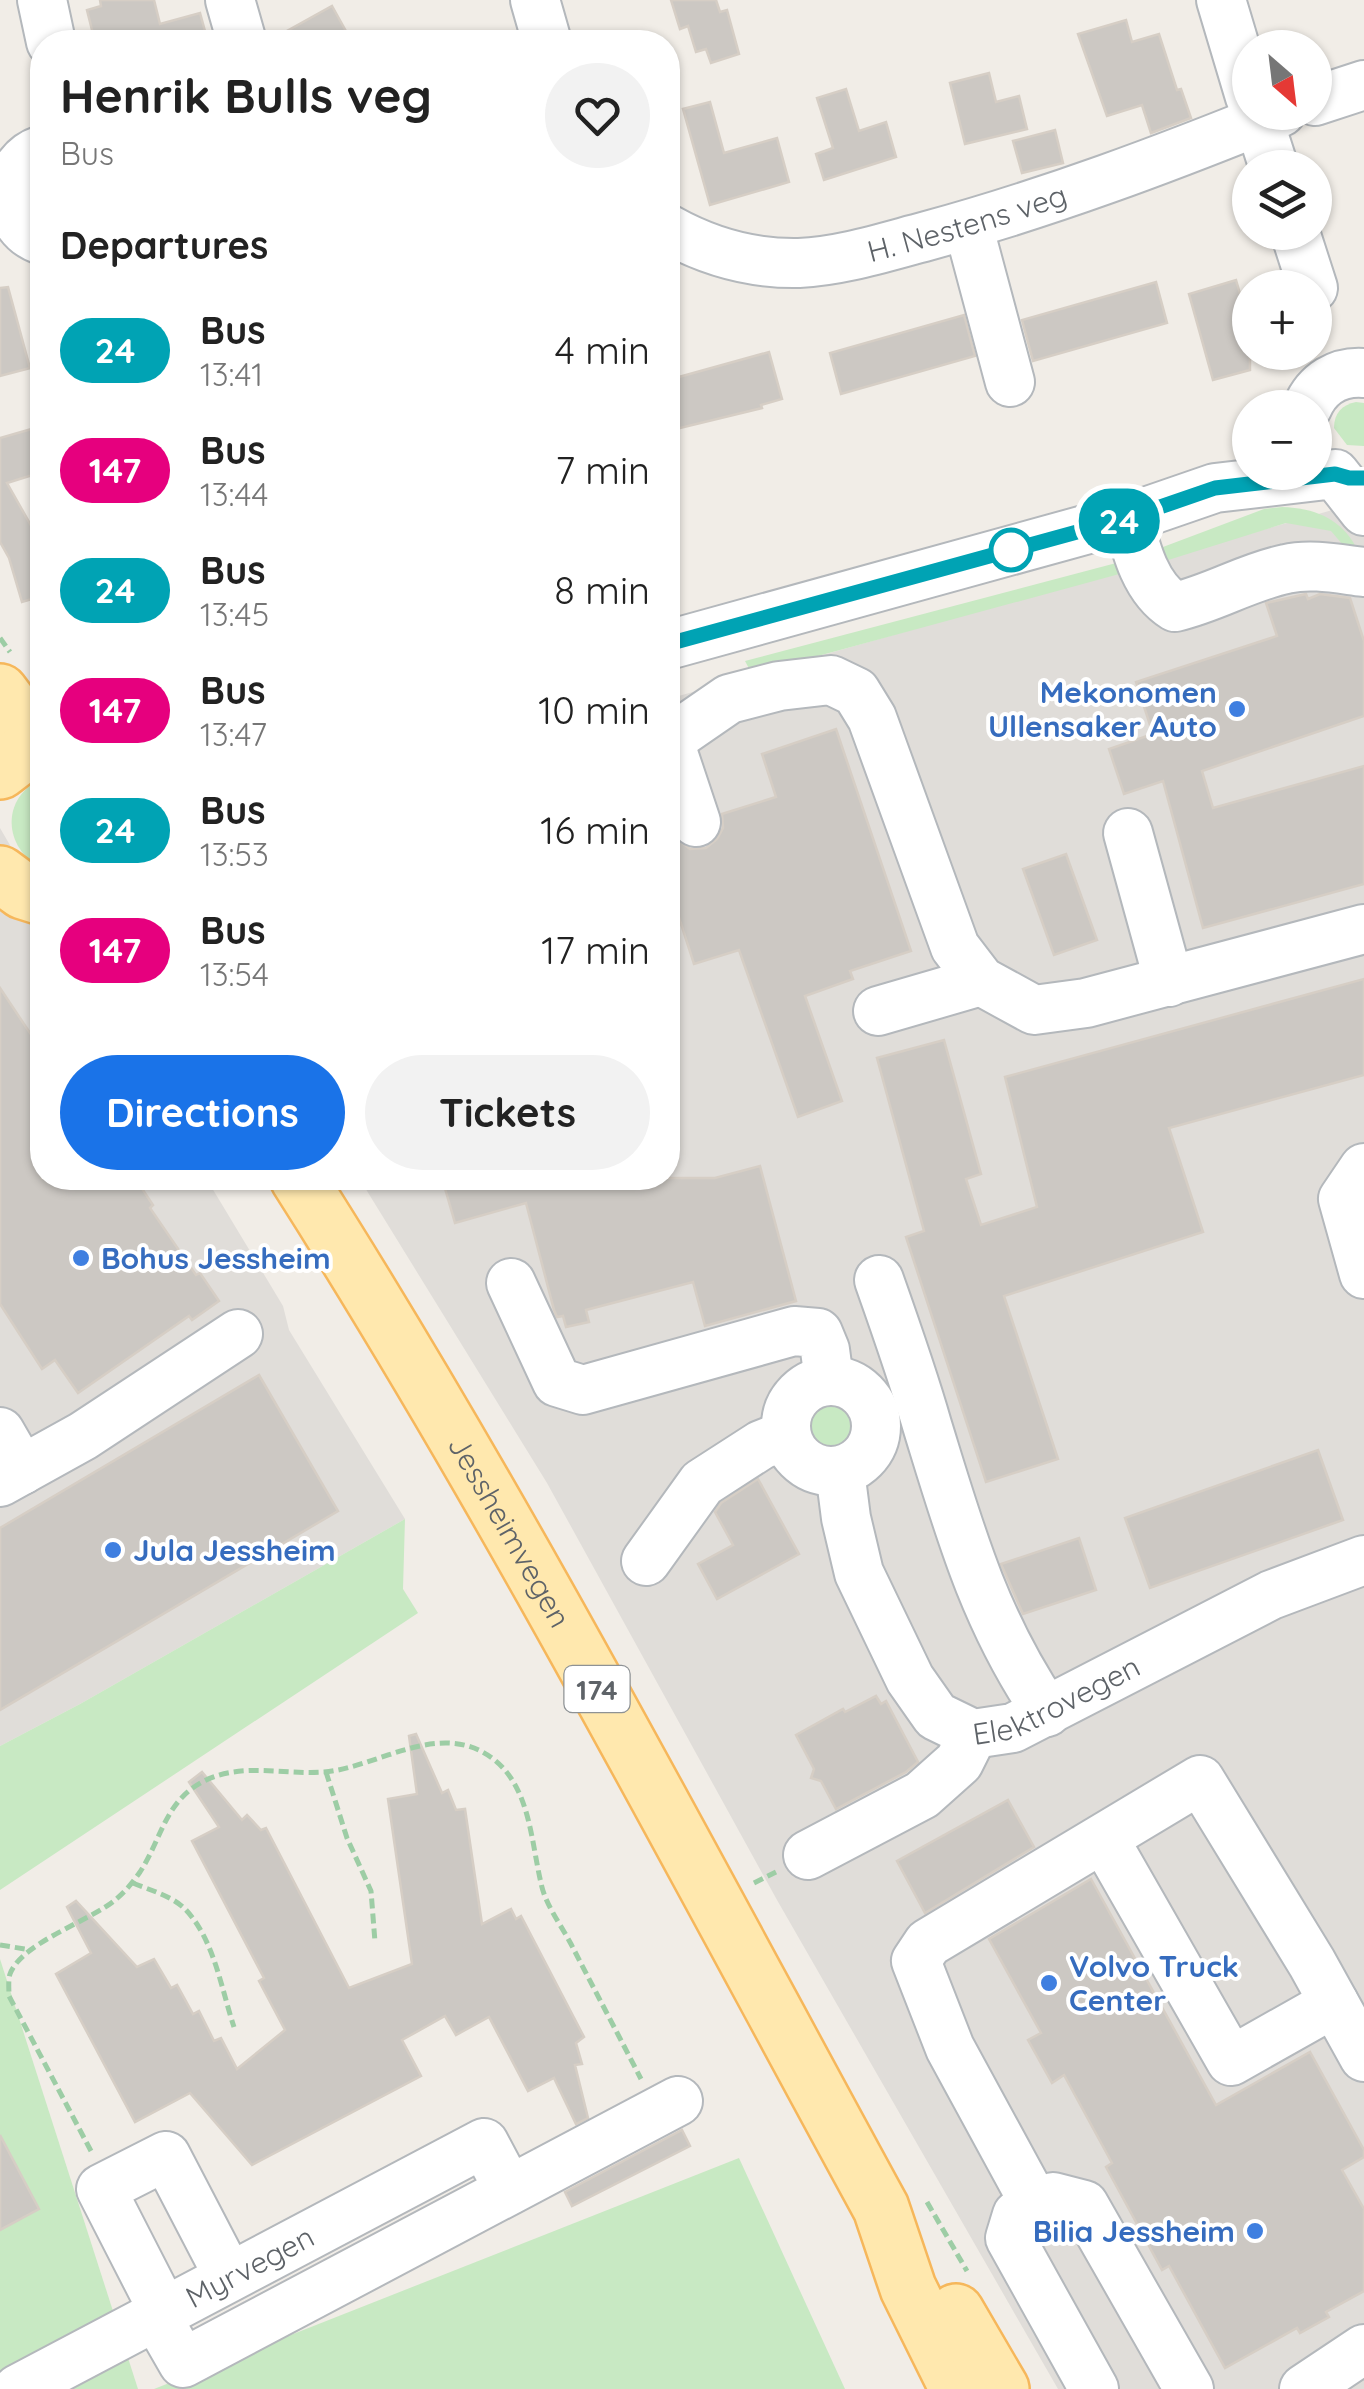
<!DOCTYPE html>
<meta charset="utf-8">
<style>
:root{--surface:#fff;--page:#f2f2f2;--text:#222;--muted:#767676;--accent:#1a73e8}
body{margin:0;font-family:Quicksand,sans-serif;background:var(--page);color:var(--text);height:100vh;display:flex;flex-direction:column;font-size:38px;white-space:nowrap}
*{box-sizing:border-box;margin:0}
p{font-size:32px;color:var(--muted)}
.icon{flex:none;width:55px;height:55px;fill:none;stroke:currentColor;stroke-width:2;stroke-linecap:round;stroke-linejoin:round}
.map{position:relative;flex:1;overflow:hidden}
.sheet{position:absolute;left:30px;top:30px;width:650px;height:1160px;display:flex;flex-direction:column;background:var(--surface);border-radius:40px;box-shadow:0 2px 8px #0004}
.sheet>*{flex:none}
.badge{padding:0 20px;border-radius:32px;font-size:35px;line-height:65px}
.needle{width:65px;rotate:152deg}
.controls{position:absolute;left:1232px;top:30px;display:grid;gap:20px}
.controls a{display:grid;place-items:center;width:100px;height:100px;border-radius:50%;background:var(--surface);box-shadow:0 2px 8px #0004;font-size:50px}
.map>.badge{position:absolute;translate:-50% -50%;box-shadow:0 0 0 5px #fff}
h2{padding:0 30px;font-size:38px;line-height:90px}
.round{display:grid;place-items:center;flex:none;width:105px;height:105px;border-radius:52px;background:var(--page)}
.head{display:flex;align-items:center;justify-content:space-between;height:170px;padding:0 30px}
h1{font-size:48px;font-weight:700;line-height:75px}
.cta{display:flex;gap:20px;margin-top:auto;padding:20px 30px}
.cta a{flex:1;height:115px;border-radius:60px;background:var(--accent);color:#fff;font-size:40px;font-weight:700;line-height:115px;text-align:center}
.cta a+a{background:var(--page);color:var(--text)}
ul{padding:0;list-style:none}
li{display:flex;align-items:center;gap:30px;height:120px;padding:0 30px}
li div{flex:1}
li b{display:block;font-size:38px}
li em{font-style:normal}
li .badge{min-width:110px;font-weight:700;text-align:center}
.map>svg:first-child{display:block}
</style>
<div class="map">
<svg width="1364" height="2389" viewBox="0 0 1364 2389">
<rect width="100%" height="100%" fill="#f1ede7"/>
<!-- industrial -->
<g fill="#e0ddd9">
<path d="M 1364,501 L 1364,2389 L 1058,2389 L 777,1900 L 547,1483 L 359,1178 L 668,1178 L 668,699 Z"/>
<path d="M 0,828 L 42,900 L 42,1178 L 206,1178 L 283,1306 L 289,1330 L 405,1519 L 80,1704 L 0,1746 Z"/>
</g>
<!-- green -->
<g fill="#c8e9c3">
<path d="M 1356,402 L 1364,403 L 1364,446 L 1347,445 L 1334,428 C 1334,413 1342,405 1356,402 Z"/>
<path d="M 1282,507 C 1315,508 1343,519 1358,551 L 1343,545 L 1331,531 L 1286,523 L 1165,561 L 1155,550 L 1264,509 Z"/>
<path d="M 1120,562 L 1123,573 L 752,674 L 745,661 Z"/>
<path d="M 42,779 L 42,868 C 3,849 0,797 42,779 Z"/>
<circle cx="833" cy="1426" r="25"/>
<path d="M 405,1519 L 403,1589 L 418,1613 L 0,1890 L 0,1746 L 80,1704 Z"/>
<path d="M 0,1959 L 138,2389 L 0,2389 Z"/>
<path d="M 739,2158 L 845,2389 L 154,2389 Z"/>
</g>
<!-- building -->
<g fill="#ccc8c3" stroke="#d6cec5" stroke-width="2.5">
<path d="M 100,0 L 154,0 L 160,24 L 200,13 L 208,42 L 95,42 L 87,10 L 101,6 Z"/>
<path d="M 671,0 L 716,0 L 720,12 L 727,10 L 739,54 L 711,63 L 706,49 L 696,52 L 688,26 L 680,29 Z"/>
<path d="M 332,6 L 352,42 L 269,42 L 269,41 Z"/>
<path d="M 1126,20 L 1132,42 L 1159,34 L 1177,90 L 1181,89 L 1191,118 L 1151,133 L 1142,105 L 1107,116 L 1078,34 Z"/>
<path d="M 989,73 L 996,102 L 1019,96 L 1027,129 L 965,144 L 950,83 Z"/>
<path d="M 846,89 L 859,131 L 886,122 L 896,157 L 824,180 L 816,154 L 833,148 L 817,98 Z"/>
<path d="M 710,102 L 724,153 L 777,138 L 789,182 L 710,205 L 683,109 Z"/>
<path d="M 1055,130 L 1063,163 L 1022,173 L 1013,141 Z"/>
<path d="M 1236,280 L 1250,328 L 1250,370 L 1213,380 L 1189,294 Z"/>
<path d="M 1156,282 L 1167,323 L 1033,361 L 1022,320 Z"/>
<path d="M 8,287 L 30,368 L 0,376 L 0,288 Z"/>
<path d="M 964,315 L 975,356 L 841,394 L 830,353 Z"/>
<path d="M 769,352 L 782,399 L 761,405 L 762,408 L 668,431 L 668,380 Z"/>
<path d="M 42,426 L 42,472 L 7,483 L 42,545 L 42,596 L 22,602 L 9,558 L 0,542 L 0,438 Z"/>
<path d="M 1306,594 L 1308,599 L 1320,594 L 1350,598 L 1364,641 L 1364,716 L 1202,771 L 1213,808 L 1364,766 L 1364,884 L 1203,928 L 1163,781 L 1124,794 L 1109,749 L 1153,734 L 1136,682 L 1277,636 L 1266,603 Z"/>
<path d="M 836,729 L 911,951 L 850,971 L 853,979 L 805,996 L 842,1101 L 798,1117 L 739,950 L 694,964 L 668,884 L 668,832 L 690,849 L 706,848 L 717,839 L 723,828 L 722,814 L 776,797 L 762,754 Z"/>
<path d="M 1066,854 L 1097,940 L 1054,955 L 1023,869 Z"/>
<path d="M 1364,979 L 1364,1075 L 1169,1128 L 1203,1232 L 1004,1296 L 1058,1459 L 986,1482 L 906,1237 L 924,1231 L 877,1058 L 944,1040 L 981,1174 L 966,1179 L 981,1225 L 1037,1207 L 1005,1077 Z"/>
<path d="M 0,988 L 42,1051 L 42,1178 L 135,1178 L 153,1205 L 150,1208 L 196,1275 L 200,1273 L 219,1301 L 192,1320 L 189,1316 L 78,1393 L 55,1360 L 42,1369 L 0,1304 Z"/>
<path d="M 760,1166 L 796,1301 L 705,1326 L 693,1282 L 586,1310 L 589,1322 L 566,1327 L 563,1316 L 557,1317 L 554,1310 L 526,1203 L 455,1223 L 442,1178 L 715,1178 Z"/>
<path d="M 259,1375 L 338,1511 L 0,1710 L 0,1528 Z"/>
<path d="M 1318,1450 L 1343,1520 L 1150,1588 L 1125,1518 Z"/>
<path d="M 758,1479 L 799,1554 L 717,1599 L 698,1564 L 733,1545 L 715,1512 L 721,1503 Z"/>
<path d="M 1079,1538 L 1096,1590 L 1023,1614 L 1001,1564 Z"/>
<path d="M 876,1696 L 881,1704 L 886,1701 L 918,1762 L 906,1772 L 836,1809 L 821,1781 L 811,1778 L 814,1769 L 796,1735 L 843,1709 L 845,1712 Z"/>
<path d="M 416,1734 L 442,1793 L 448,1790 L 456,1810 L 465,1809 L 482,1924 L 511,1909 L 516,1919 L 521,1916 L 584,2037 L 576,2043 L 582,2064 L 575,2065 L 588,2118 L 576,2124 L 554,2078 L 528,2091 L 489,2017 L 456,2035 L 445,2016 L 402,2040 L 421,2076 L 252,2165 L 190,2093 L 135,2122 L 56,1974 L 91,1953 L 67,1907 L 76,1901 L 137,1967 L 154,1959 L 171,1988 L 177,1985 L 193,2014 L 199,2011 L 214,2041 L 221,2038 L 237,2069 L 285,2030 L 259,1981 L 264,1978 L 192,1841 L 219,1827 L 189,1782 L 202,1772 L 242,1820 L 247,1815 L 261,1830 L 266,1828 L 349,1988 L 412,1964 L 388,1799 L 417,1794 L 409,1736 Z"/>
<path d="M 1008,1800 L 1034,1847 L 925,1913 L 897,1861 Z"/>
<path d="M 1091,1879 L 1216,2105 L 1310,2052 L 1364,2150 L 1364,2157 L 1342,2170 L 1364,2209 L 1364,2291 L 1326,2312 L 1329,2317 L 1300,2333 L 1297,2328 L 1225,2368 L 1169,2266 L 1162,2270 L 1124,2200 L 1106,2167 L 1112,2163 L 1064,2075 L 1052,2083 L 1028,2040 L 1041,2033 L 989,1939 Z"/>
<path d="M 682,2130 L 690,2146 L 572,2206 L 565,2192 Z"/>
<path d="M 0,2135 L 39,2209 L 0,2230 Z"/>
</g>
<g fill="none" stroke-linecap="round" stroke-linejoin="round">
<!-- minor casing -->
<g stroke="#b4b8bc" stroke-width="52">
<g id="minor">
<path d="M 42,0 L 51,42"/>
<path d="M 230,0 L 242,42"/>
<path d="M 535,0 L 547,42"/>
<path d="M 1221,0 L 1250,97"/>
<path d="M 1315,101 L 1364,85"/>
<path d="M 1256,112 L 1274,168"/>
<path d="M 42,150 C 0,164 0,226 42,240"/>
<path d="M 968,225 L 1010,382"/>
<path id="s1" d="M 668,229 C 709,252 752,264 799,263 C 842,261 885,247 927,236 C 1048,203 1165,159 1281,112"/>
<path d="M 1295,232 L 1313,288"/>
<path d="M 1307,408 C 1317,384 1338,371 1364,373"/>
<path d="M 1128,518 C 1136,551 1146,589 1175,607 C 1214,598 1247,577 1286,569 C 1311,563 1339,569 1364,572"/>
<path d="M 668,645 L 1128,518 L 1215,488 L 1335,474 L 1364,511"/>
<path d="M 668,741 L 729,699 L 779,686 L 831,680 L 856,692 L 872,718 L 955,947 L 981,981 L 1034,1010 L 1086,1003 L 1364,929"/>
<path d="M 669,741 L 696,822"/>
<path d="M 1128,833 L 1169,982"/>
<path d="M 878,1011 L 981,981"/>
<path d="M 1364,1168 L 1343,1199 L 1364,1274"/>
<path d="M 879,1280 C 896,1328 913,1376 927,1425 C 959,1529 984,1620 1047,1712"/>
<path d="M 511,1283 L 557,1382 L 583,1390 L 794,1331 L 818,1333 L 825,1350 L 829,1380"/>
<circle cx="831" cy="1426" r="45"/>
<path d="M 0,1432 L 22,1470"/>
<path id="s2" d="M 840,1471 L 846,1518 L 859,1573 L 910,1679 L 936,1716 L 973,1734 L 1013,1728 L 1271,1595 L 1364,1560"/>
<path d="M 0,1482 L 83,1436 L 238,1334"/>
<path d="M 646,1561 L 702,1483 L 761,1445 L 786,1435"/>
<path d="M 1104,1839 L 1231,2061 L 1334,2003"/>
<path d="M 808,1855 L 922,1795 L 959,1762 L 973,1734"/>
<path d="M 1036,2206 L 950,2048 L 916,1961 L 928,1943 L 1200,1780 L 1312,1963 L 1364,2057"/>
<path d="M 164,2312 L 101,2189 L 166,2156 L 229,2277"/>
<path d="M 156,2316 L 183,2363 L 678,2101"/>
<path id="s3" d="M 18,2389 L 484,2143 L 509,2190"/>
<path d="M 1094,2389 L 1010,2238 L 1017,2215 L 1053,2197 L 1084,2205 L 1189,2389"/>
<path d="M 1304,2389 L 1364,2349"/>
</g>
</g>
<!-- major casing -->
<g stroke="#f6b75b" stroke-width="60">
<g id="major">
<path d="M 0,692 L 27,728 L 42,741"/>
<path d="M 0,771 L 25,752 L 42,747"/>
<path d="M 0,874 L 23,891 L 42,897"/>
<path id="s4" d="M 298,1178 C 510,1511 692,1862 881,2208 L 908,2288 L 958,2389"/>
<path d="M 956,2312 L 1001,2389"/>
</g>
</g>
<!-- path -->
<g stroke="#9dcda5" stroke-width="5" stroke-dasharray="10 5" stroke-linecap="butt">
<path d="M 0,638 L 10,652"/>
<path d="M 326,1772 L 347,1838 L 371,1891 L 375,1942"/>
<path d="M 133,1883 C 149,1890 170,1895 184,1908 C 214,1938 221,1988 234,2027"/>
<path d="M 754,1883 L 776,1872"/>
<path d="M 0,1945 L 31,1950"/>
<path d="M 91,2151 L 9,1996 C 9,1989 8,1980 10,1974 C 21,1943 90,1921 115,1900 C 125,1892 133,1882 140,1872 C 162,1838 165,1801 204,1781 C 242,1762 284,1775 324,1772 C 377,1768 439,1719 492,1758 C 530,1786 531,1841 541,1883 C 545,1904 561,1925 571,1944 C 594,1989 618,2034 641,2079"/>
<path d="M 927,2202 L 967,2271"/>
</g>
<!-- minor -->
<use href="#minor" stroke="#fff" stroke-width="48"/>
<!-- major -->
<use href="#major" stroke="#ffe8ae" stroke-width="55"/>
</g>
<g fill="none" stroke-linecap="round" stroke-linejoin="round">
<!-- line casing -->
<g stroke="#fff" stroke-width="22">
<path id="line" d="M 668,644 L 1128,518 L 1215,488 L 1335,474 L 1349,478 L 1364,478"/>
</g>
<!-- line -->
<use href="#line" stroke="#00a3b4" stroke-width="15"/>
</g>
<!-- markers -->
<circle fill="#fff" stroke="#00a3b4" stroke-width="5" cx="1011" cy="550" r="20"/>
<g fill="#3f7fe0" stroke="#fff" stroke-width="4">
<circle cx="1237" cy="709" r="10"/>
<circle cx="81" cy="1258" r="10"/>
<circle cx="113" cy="1550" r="10"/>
<circle cx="1049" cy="1983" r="10"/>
<circle cx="1255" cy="2231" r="10"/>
</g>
<g text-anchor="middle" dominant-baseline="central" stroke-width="8" stroke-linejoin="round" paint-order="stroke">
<!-- shield labels -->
<rect fill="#fff" stroke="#8e9295" stroke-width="2.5" x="564.5" y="1666" width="65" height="46" rx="8"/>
<g font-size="28" font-weight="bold" fill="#5e6368">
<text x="597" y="1689">174</text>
</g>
<!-- street labels -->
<g font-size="30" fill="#5e6368" stroke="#fff">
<text stroke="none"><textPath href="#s1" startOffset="310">H. Nestens veg</textPath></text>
<text stroke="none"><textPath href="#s4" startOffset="412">Jessheimvegen</textPath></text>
<text stroke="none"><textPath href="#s2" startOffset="398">Elektrovegen</textPath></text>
<text stroke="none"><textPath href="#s3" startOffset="262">Myrvegen</textPath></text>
</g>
<!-- shop labels -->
<g font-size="30" font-weight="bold" fill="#366cbe" stroke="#fff" text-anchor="start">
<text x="1217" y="692" text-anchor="end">Mekonomen<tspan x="1217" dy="34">Ullensaker Auto</tspan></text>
<text x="101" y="1258">Bohus Jessheim</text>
<text x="133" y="1550">Jula Jessheim</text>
<text x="1069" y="1966">Volvo Truck<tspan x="1069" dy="34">Center</tspan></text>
<text x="1235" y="2231" text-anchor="end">Bilia Jessheim</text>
</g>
</g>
</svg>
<div class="controls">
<a><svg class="needle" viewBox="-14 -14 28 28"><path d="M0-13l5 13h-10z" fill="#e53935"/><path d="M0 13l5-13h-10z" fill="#767676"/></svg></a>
<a><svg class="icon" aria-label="layers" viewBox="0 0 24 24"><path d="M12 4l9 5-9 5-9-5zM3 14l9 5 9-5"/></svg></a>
<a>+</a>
<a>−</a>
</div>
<b class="badge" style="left:1119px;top:521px;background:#00a3b4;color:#fff">24</b>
<section class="sheet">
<div class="head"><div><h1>Henrik Bulls veg</h1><p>Bus</p></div><a class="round"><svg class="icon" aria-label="heart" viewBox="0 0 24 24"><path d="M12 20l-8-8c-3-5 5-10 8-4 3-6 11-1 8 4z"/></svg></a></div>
<h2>Departures</h2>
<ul>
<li><span class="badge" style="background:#00a3b4;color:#fff">24</span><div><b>Bus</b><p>13:41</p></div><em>4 min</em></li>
<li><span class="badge" style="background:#e6007e;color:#fff">147</span><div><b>Bus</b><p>13:44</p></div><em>7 min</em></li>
<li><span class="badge" style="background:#00a3b4;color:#fff">24</span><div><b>Bus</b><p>13:45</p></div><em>8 min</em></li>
<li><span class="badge" style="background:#e6007e;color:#fff">147</span><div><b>Bus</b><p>13:47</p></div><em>10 min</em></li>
<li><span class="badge" style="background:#00a3b4;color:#fff">24</span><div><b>Bus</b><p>13:53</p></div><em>16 min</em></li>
<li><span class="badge" style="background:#e6007e;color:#fff">147</span><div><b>Bus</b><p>13:54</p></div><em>17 min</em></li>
</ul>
<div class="cta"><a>Directions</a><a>Tickets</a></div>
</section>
</div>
